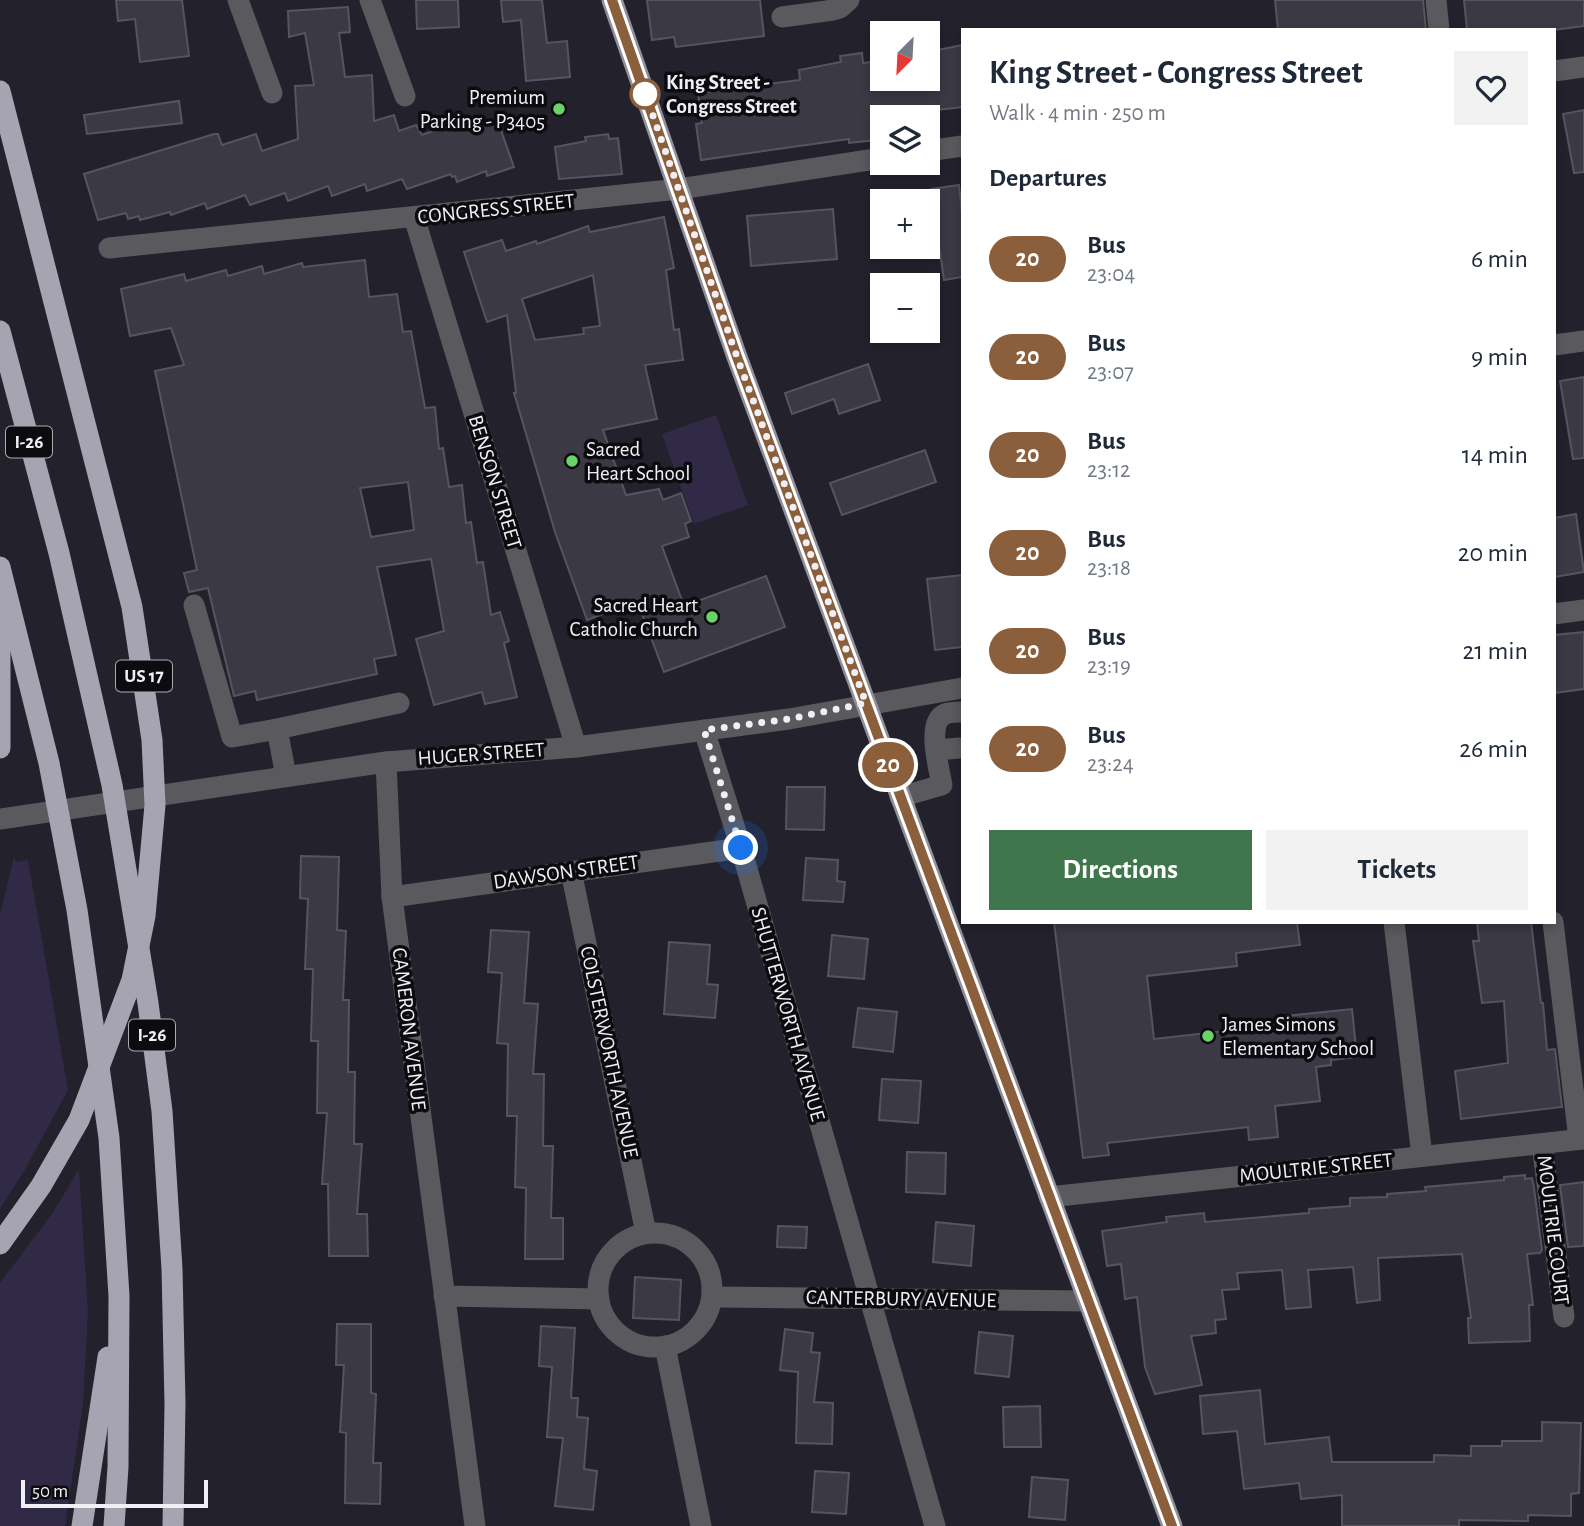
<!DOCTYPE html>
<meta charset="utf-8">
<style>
:root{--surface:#fff;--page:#f2f2f3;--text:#1f2937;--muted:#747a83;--accent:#3f764c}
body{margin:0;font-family:"Alegreya Sans",sans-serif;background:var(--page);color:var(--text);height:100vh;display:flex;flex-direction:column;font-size:26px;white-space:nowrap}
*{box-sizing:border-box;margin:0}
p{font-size:23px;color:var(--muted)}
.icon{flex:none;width:38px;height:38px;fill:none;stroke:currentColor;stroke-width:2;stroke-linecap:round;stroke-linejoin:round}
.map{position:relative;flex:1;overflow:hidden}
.sheet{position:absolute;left:961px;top:28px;width:595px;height:896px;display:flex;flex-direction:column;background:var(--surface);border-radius:0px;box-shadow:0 4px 10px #0003}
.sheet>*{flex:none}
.badge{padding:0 14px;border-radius:23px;font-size:24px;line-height:46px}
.needle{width:46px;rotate:204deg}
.buttons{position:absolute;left:870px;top:21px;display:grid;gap:14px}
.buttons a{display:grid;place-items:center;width:70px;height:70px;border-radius:0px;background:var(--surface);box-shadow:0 4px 10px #0003;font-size:35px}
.scale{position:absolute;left:21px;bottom:18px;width:187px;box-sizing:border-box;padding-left:7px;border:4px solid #f0eff6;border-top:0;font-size:19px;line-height:24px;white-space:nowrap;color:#f0eff6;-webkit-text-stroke:5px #0c0c10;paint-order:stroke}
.you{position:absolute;width:35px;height:35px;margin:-18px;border:5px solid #fff;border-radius:50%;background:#1a73e8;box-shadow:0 0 0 10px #1a73e833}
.map>.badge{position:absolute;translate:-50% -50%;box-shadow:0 0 0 4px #fff}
h2{padding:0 28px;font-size:26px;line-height:63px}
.round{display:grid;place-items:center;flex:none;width:74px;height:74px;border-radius:0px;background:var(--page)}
.headline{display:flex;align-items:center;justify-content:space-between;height:119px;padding:0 28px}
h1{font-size:33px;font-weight:600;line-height:52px}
.primary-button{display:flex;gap:14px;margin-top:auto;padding:14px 28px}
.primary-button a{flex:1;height:80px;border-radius:0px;background:var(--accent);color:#fff;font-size:28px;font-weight:600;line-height:80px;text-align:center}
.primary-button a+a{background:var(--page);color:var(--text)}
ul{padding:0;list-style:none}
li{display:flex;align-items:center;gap:21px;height:98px;padding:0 28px}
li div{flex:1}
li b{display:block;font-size:26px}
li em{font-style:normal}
li .badge{min-width:77px;font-weight:700;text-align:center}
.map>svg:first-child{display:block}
</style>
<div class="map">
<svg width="1584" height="1526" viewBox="0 0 1584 1526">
<rect width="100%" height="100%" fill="#23212c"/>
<!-- green -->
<g fill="#312a47">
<path d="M 716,415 L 748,505 L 694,524 L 662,434 Z"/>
<path d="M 14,857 L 16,862 L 28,860 L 68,1090 L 23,1173 L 0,1208 L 0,915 Z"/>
<path d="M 79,1169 L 88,1311 L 83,1404 L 65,1526 L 0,1526 L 0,1283 L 52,1214 Z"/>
</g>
<!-- building -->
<g fill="#3a3944" stroke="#565460" stroke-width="2" fill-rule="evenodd">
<path d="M 116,0 L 182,0 L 189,56 L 140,62 L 135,19 L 118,21 Z"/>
<path d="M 416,0 L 458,0 L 459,27 L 417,29 Z"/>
<path d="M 501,0 L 542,0 L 547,43 L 567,41 L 570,77 L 526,81 L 521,20 L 503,22 Z"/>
<path d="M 647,0 L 760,0 L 764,36 L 676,47 L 674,37 L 652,40 Z"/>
<path d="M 1275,0 L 1423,0 L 1426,30 L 1278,30 Z"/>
<path d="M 1464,0 L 1584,0 L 1584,26 L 1553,30 L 1467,30 Z"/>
<path d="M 348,7 L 350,32 L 339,33 L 345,77 L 372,75 L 374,121 L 394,115 L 399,131 L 416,125 L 422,135 L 466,119 L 469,129 L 497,119 L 514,167 L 487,176 L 486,171 L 457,182 L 455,176 L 452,177 L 451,174 L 407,189 L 402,179 L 367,191 L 365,184 L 332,196 L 328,186 L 288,201 L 285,193 L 250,205 L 245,195 L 207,209 L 205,203 L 171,215 L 170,212 L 140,220 L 139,216 L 128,219 L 126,213 L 98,220 L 84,174 L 214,134 L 218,134 L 222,145 L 256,134 L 262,151 L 298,139 L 295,86 L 314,85 L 305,33 L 289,37 L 288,11 Z"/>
<path d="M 962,45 L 962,107 L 937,110 L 938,114 L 917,117 L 882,117 L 882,128 L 874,129 L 876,140 L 849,143 L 849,139 L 701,160 L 696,124 L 702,123 L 698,93 L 800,80 L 799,70 L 841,62 L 840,56 L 862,53 L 863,63 L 872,62 L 875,79 L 928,79 L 928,52 Z"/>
<path d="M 179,101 L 182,123 L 87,134 L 84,115 Z"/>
<path d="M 1584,110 L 1584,172 L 1574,173 L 1563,114 Z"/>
<path d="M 608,134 L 609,139 L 618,138 L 622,174 L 559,179 L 555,147 L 586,141 L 585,137 Z"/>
<path d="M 959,185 L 962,213 L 962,277 L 944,280 L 931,189 Z"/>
<path d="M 833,209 L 837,259 L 751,266 L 747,216 Z"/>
<path d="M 664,217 L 674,268 L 666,270 L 674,330 L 679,329 L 683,360 L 645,365 L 657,419 L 603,430 L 626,495 L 659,489 L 663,500 L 681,493 L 691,521 L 685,524 L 689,537 L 662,546 L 684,606 L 766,576 L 785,627 L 664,672 L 637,601 L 587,620 L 555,532 L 514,393 L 516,393 L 507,315 L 487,322 L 464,252 L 502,240 L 506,251 L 536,241 L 537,244 L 588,226 L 590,232 ZM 593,275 L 600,326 L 583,328 L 584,334 L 535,340 L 522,299 Z"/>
<path d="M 365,260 L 369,297 L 397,294 L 403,332 L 411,331 L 425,408 L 435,407 L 439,449 L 443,448 L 449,487 L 462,485 L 466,523 L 471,522 L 477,563 L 483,562 L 491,615 L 500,612 L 509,641 L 504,643 L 517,697 L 485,704 L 482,692 L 434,705 L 416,639 L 444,631 L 431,559 L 377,567 L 396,655 L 374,659 L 377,674 L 257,700 L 255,691 L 234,696 L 208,588 L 189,592 L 184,573 L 197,570 L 155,371 L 184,365 L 171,328 L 130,336 L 121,289 L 184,274 L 186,281 L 226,270 L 228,276 L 262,266 L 264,274 L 302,263 L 303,267 ZM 408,482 L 414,530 L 371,537 L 360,488 Z"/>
<path d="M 868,364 L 880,400 L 839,414 L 834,399 L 792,414 L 785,393 Z"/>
<path d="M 1584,377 L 1584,458 L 1573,459 L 1560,381 Z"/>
<path d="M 925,450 L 936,482 L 842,515 L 830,483 Z"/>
<path d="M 1576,514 L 1584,572 L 1554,577 L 1554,518 Z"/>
<path d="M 962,575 L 962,647 L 935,650 L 927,579 Z"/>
<path d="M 1584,632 L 1584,689 L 1554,693 L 1554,635 Z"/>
<path d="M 787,787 L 825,787 L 824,830 L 786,829 Z"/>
<path d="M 301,856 L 339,857 L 337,930 L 346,931 L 343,1000 L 349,1000 L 348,1072 L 355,1072 L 354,1144 L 362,1144 L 357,1214 L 367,1214 L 368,1256 L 329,1256 L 328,1184 L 322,1184 L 327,1113 L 317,1113 L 318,1041 L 311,1041 L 313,969 L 305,969 L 308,899 L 300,898 Z"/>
<path d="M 806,858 L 838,860 L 837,881 L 845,882 L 843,902 L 803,900 Z"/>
<path d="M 1054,922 L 1297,922 L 1300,945 L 1236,953 L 1237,966 L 1147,976 L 1154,1039 L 1287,1024 L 1286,1016 L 1352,1009 L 1357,1057 L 1331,1060 L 1331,1065 L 1316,1067 L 1320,1101 L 1275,1106 L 1278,1137 L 1249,1140 L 1248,1127 L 1107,1143 L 1109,1155 L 1083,1158 Z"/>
<path d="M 1477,922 L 1531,922 L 1541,1003 L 1543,1003 L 1547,1050 L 1555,1049 L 1562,1107 L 1461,1119 L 1455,1071 L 1508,1063 L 1504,1001 L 1482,1003 L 1473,941 L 1479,941 Z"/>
<path d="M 491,930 L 529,932 L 524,1003 L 538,1004 L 533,1074 L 544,1074 L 543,1146 L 553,1146 L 551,1218 L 563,1218 L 563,1259 L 525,1259 L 526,1188 L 515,1187 L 517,1116 L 507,1116 L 508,1044 L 497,1043 L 502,973 L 488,972 Z"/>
<path d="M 832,935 L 868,939 L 864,979 L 828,976 Z"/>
<path d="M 669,942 L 710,945 L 707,984 L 718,985 L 715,1018 L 664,1014 Z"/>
<path d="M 858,1008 L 897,1012 L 893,1052 L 853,1047 Z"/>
<path d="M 882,1079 L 921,1081 L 918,1123 L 879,1120 Z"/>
<path d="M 907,1152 L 946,1153 L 945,1194 L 906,1192 Z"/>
<path d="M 1525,1175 L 1525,1179 L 1532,1178 L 1534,1188 L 1542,1250 L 1540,1253 L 1527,1254 L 1533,1305 L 1529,1305 L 1530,1341 L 1469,1343 L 1468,1318 L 1471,1318 L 1462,1254 L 1378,1258 L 1380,1300 L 1357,1303 L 1353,1267 L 1308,1270 L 1311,1307 L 1286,1309 L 1282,1270 L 1237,1273 L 1239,1289 L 1222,1290 L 1226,1319 L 1215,1320 L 1216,1333 L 1191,1336 L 1202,1385 L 1155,1394 L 1145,1367 L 1137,1297 L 1125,1299 L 1121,1264 L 1107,1266 L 1102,1231 L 1167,1222 L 1166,1217 L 1204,1213 L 1205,1222 L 1309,1213 L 1309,1209 L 1350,1206 L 1350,1198 L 1387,1197 L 1387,1194 L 1426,1191 L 1425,1187 L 1504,1180 L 1504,1177 Z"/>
<path d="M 1584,1182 L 1584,1246 L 1568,1247 L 1560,1185 Z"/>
<path d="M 936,1222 L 974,1226 L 971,1266 L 933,1262 Z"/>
<path d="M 778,1226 L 807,1227 L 806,1248 L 777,1247 Z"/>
<path d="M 635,1277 L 681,1280 L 679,1320 L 633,1318 Z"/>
<path d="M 337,1324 L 371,1324 L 371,1393 L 376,1394 L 373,1463 L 381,1463 L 380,1504 L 345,1503 L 346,1433 L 340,1432 L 344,1365 L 336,1365 Z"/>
<path d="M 541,1326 L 575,1328 L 571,1398 L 578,1398 L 577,1417 L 588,1418 L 584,1469 L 597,1471 L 593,1510 L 555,1506 L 563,1438 L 547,1437 L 552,1367 L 539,1366 Z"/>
<path d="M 785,1329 L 813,1333 L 811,1352 L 820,1353 L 814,1402 L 833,1403 L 832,1444 L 796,1443 L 798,1372 L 780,1370 Z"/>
<path d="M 979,1332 L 1013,1336 L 1009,1377 L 975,1373 Z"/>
<path d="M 1260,1390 L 1265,1444 L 1329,1437 L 1332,1462 L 1434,1462 L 1434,1455 L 1471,1456 L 1471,1446 L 1502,1446 L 1502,1441 L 1542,1441 L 1542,1422 L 1581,1423 L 1579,1493 L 1571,1494 L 1571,1516 L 1528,1515 L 1528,1521 L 1459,1520 L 1459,1526 L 1342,1526 L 1342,1495 L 1301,1499 L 1299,1483 L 1244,1489 L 1237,1431 L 1203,1434 L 1200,1396 Z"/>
<path d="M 1040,1406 L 1041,1447 L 1004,1447 L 1003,1407 Z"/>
<path d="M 815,1471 L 849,1473 L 846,1514 L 812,1512 Z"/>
<path d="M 1032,1477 L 1068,1480 L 1065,1520 L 1029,1517 Z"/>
</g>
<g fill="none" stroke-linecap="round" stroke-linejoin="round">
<!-- minor -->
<g stroke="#5a595e" stroke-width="21">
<path d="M 238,0 L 272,93"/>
<path d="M 370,0 L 405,96"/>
<path d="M 1436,0 L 1439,30"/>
<path d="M 782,17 L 833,10 L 840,8 L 849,0"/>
<path d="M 1554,71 L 1584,67"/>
<path d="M 928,151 L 962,146"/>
<path d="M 414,217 L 576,747"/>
<path d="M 109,248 L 679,189 L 882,158"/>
<path d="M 1554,345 L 1584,341"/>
<path d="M 194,605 L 232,737 L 277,729"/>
<path d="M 1554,614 L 1584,610"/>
<path d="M 704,730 L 741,848 L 935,1526"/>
<path d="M 937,750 L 959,748"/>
<path d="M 386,762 L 392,897 L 475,1526"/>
<path d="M 286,776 L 277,729 L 399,703"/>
<path d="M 900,797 L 942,785 C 939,768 926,722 945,714 C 950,712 957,712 962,712"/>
<path d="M 0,819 L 386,762 L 576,747 L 789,719 L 962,688"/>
<path d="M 571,871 L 646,1233"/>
<path d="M 392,897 L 741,848"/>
<path d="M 1394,922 L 1422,1156"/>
<path d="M 1553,922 L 1579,1139"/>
<path d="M 1542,1144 L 1564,1317"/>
<path d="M 1049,1197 L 1584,1139"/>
<circle cx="655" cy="1290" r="57"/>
<path d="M 444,1296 L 599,1299"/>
<path d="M 713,1297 L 1089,1301"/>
<path d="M 665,1346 L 701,1526"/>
</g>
<!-- major -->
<path stroke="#908f9a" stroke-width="21" d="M 612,0 L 737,357 L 1172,1526"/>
<!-- highway -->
<g stroke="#a6a4b1" stroke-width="21">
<path d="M 0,91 L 132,607 L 152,740 L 155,805 L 145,916 L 132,980 L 79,1120 L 41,1186 L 0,1244"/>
<path d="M 0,331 L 59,553 L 112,785 L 148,1003 L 162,1111 L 172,1269 L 175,1403 L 173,1526"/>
<path d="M 0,567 L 49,763 L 77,910 L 109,1138 L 119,1296 L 118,1467 L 114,1526"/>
<path d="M 0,748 L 0,603"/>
<path d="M 82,1526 L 108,1357"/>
</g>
</g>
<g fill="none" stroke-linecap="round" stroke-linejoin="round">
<!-- line casing -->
<g stroke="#fff" stroke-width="16">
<path id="line" d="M 612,0 L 737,357 L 1172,1526"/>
</g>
<!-- line -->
<use href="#line" stroke="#8b5e3c" stroke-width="10"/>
<!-- walk -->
<path stroke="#f0eff6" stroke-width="7" stroke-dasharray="0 12.6" d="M 645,94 L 643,87 L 737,357 L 866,703 L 789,719 L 704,730 L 741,848"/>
</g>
<!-- markers -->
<circle fill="#fff" stroke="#8b5e3c" stroke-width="3.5" cx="645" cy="94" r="14"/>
<g fill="#67d465" stroke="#0c0c10" stroke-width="2.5">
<circle cx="559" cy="109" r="7"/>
<circle cx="572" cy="461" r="7"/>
<circle cx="712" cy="617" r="7"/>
<circle cx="1208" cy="1036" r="7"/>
</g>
<g text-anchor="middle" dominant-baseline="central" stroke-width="7" stroke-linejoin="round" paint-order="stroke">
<!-- shield labels -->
<g fill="#0c0c10" stroke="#acabb1" stroke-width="2">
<rect x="6" y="426.5" width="46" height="31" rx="5"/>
<rect x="116" y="660.5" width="56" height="31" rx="5"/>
<rect x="129" y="1019.5" width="46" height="31" rx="5"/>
</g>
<g font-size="19" font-weight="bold" fill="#f0eff6">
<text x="29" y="442">I-26</text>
<text x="144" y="676">US 17</text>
<text x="152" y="1035">I-26</text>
</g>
<!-- stop labels -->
<g font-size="21" font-weight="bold" fill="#f0eff6" stroke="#0c0c10" text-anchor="start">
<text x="666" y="82">King Street -<tspan x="666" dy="24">Congress Street</tspan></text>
</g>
<!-- poi labels -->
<g font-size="21" fill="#f0eff6" stroke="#0c0c10" text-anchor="end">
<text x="545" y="97">Premium<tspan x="545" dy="24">Parking - P3405</tspan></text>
<text x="586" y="449" text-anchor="start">Sacred<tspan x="586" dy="24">Heart School</tspan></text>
<text x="698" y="605">Sacred Heart<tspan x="698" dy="24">Catholic Church</tspan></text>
<text x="1222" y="1024" text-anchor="start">James Simons<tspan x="1222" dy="24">Elementary School</tspan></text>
</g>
<!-- street labels -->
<g font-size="21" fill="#f0eff6" stroke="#0c0c10">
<text transform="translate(496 209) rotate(-6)">CONGRESS STREET</text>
<text transform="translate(495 482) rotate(73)">BENSON STREET</text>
<text transform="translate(481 754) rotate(-4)">HUGER STREET</text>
<text transform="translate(566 872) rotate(-8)">DAWSON STREET</text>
<text transform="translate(788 1014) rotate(74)">SHUTTERWORTH AVENUE</text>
<text transform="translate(409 1029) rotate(83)">CAMERON AVENUE</text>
<text transform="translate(609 1052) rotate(78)">COLSTERWORTH AVENUE</text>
<text transform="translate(1316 1168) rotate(-6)">MOULTRIE STREET</text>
<text transform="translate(1553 1230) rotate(83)">MOULTRIE COURT</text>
<text transform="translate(901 1299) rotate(1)">CANTERBURY AVENUE</text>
</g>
</g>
</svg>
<div class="buttons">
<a><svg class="needle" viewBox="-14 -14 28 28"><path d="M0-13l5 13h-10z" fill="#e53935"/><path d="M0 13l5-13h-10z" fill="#747a83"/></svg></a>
<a><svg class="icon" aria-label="layers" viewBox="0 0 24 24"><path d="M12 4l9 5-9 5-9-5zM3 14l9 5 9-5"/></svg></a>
<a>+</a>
<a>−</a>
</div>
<div class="scale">50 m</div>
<div class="you" style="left:741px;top:848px"></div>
<b class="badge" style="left:888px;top:765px;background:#8b5e3c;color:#fff">20</b>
<section class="sheet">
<div class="headline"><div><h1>King Street - Congress Street</h1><p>Walk · 4 min · 250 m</p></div><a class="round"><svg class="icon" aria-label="heart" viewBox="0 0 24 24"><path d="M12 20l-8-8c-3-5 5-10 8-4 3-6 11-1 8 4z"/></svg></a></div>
<h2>Departures</h2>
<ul>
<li><span class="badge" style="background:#8b5e3c;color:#fff">20</span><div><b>Bus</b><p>23:04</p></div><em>6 min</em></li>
<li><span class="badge" style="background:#8b5e3c;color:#fff">20</span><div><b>Bus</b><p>23:07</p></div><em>9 min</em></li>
<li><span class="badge" style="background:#8b5e3c;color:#fff">20</span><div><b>Bus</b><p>23:12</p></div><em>14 min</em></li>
<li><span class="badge" style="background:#8b5e3c;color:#fff">20</span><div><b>Bus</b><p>23:18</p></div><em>20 min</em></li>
<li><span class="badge" style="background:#8b5e3c;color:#fff">20</span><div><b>Bus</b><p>23:19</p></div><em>21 min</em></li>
<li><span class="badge" style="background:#8b5e3c;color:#fff">20</span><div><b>Bus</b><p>23:24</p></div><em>26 min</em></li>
</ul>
<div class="primary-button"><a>Directions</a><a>Tickets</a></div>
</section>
</div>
